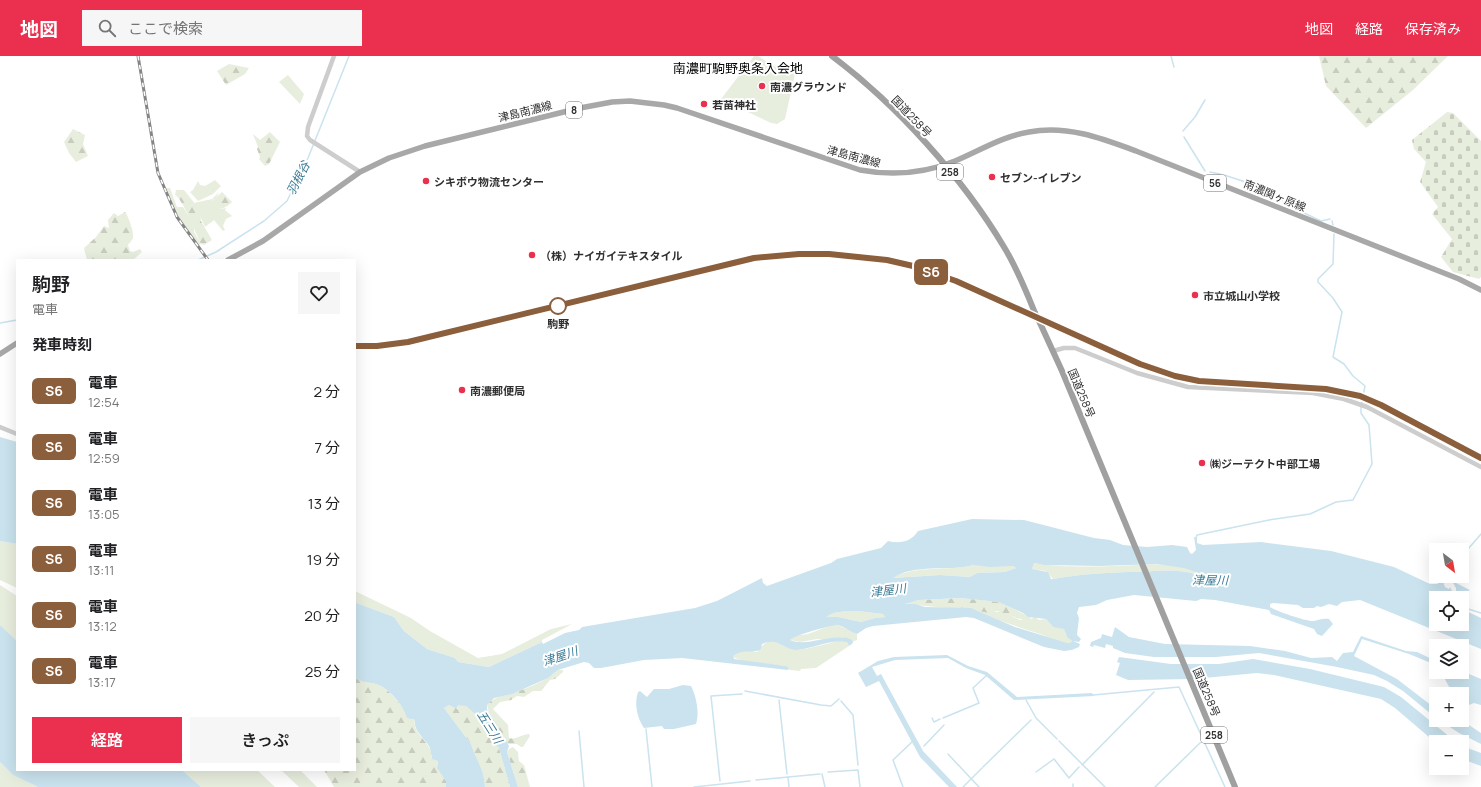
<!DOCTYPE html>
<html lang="ja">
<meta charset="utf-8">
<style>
:root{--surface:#fff;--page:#f6f6f6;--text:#202124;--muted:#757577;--accent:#ea304e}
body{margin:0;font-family:Manrope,"Noto Sans JP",sans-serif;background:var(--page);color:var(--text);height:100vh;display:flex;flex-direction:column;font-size:15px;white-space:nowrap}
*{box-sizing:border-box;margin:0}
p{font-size:13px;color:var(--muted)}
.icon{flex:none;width:22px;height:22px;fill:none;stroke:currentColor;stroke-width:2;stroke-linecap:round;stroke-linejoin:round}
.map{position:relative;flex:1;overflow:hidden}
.details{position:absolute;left:16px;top:203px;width:340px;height:512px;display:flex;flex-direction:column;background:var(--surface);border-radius:0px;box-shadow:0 4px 16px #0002}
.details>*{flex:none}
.badge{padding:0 8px;border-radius:6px;font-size:14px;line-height:26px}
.needle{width:26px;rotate:149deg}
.buttons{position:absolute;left:1429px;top:487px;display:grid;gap:8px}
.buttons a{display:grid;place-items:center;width:40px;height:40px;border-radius:0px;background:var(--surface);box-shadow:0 4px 16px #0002;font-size:20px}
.map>.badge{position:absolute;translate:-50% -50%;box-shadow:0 0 0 2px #fff}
h2{padding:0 16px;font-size:15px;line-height:36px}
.round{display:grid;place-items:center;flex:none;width:42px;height:42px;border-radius:0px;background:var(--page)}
.overview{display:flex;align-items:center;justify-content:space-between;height:68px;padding:0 16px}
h1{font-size:19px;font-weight:600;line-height:30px}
.primary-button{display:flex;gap:8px;margin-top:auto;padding:8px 16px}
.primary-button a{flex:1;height:46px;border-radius:0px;background:var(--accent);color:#fff;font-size:16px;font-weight:600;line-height:46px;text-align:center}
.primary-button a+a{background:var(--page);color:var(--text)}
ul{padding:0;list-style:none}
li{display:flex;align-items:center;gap:12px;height:56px;padding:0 16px}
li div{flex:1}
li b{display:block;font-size:15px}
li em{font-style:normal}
li .badge{min-width:44px;font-weight:700;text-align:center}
header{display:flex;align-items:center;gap:24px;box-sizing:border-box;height:56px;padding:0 20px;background:var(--accent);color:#fff}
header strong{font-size:19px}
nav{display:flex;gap:22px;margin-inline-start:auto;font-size:14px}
.search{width:280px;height:36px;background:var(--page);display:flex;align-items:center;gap:10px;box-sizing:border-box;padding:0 14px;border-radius:0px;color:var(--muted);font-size:15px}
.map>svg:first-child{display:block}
</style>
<header>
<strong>地図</strong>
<div class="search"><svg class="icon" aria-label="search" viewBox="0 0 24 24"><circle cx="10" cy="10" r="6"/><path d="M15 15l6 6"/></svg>ここで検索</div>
<nav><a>地図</a><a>経路</a><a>保存済み</a></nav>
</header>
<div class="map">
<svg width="1481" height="731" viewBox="0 0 1481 731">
<defs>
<pattern id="forest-firs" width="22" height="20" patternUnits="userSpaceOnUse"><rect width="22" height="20" fill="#e8eede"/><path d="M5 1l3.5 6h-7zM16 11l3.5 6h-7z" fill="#c7ccbf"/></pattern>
<pattern id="cemetery-stones" width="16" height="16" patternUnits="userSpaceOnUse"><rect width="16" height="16" fill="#e8eede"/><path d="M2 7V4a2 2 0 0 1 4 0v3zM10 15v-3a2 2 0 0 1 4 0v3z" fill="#c7ccbf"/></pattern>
</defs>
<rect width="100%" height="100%" fill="#fff"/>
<!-- green -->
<g fill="#e8eede">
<path d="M 754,0 L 758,0 L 774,10 L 795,18 L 785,63 L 777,68 L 771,67 L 721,43 Z"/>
<path d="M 288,19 L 304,38 L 300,48 L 279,26 Z"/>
<path d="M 215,124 L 221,130 L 213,138 L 198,145 L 190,136 L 193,134 L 198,125 L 200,129 L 205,130 Z"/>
<path d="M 167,132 L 170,132 L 177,151 L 183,151 L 194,169 L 194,176 L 201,188 L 198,189 C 185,172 173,154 165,133 Z"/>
<path d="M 219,136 L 216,142 L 212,144 L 220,153 L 226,152 L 225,154 L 232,160 L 226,163 L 223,170 L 225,174 L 223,175 L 214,164 L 205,171 L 194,147 L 212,143 Z"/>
<path d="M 0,485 L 17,488 L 17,532 L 0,524 Z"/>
<path d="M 1034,507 C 1054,511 1089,511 1111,510 C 1137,510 1176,503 1199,517 L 1198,519 C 1178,512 1160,515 1139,516 C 1110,516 1082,518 1053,523 L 1046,515 L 1032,513 Z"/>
<path d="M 973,509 L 1013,510 L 1016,512 L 1005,516 L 977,517 L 970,521 L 940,519 L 892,522 C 918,508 947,516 973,509 Z"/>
<path d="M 0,529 L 17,540 L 17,585 L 0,569 Z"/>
<path d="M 355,535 L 411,562 L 430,575 L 478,602 L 502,598 L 551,573 L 572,568 L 542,584 L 542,586 L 489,611 L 458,606 L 455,602 L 427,593 L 404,575 L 394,561 L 355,547 Z"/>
<path d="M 858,555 L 883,558 L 885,561 L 875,562 L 861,566 L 838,561 L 827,561 C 833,554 849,556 858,555 Z"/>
<path d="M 978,555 L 1003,556 L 1020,564 L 1029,564 L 1035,561 L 1039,564 L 1046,563 L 1053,571 L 1061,571 L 1065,574 L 1066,579 L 1072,585 L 1070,588 C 1061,587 1050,582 1040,578 C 1019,571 998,565 978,555 Z"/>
<path d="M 832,569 L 838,569 L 857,578 L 857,584 L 852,586 L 842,581 L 824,584 L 817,583 L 800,586 L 790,584 L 793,580 L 808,578 Z"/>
<path d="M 838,585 L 847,586 L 849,590 L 816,612 L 801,613 L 800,615 L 790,614 L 786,610 L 744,605 L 732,601 L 733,598 L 741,595 L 757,596 C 775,571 782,596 798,594 C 811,592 825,588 838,585 Z"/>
<path d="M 0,706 L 13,719 L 38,731 L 0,731 Z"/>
<path d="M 182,714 L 257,714 L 275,731 L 201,731 Z"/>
<path d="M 281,714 L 300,714 L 317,731 L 299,731 Z"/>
</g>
<!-- forest -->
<g fill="url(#forest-firs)">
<path d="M 1319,0 L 1448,0 L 1413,34 L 1366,72 L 1326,30 Z"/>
<path d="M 229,8 L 249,12 L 245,18 L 226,29 L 217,15 Z"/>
<path d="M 73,73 L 85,79 L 83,88 L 88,100 L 76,106 L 69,97 L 64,86 Z"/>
<path d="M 270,76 L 280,86 L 269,108 L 265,110 L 259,103 L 260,101 L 257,93 L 258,91 L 253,78 L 260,84 Z"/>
<path d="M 176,134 L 184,134 L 200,154 L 201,165 L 212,184 L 204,189 L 201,188 C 196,178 183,143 175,139 Z"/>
<path d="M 222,136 L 232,146 C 226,152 215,158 211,146 Z"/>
<path d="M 125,156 C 128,159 134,176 133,181 C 133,184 129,187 128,189 L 130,195 L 133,196 L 140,193 L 142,196 L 133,204 L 87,204 L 84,192 L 96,181 L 104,170 L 109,172 L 108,164 L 114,157 L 118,160 Z"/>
<path d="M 960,542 L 1001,546 L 1031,562 L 1029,566 L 997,555 L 990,557 L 978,555 L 969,552 L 957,553 L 905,548 L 919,544 Z"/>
<path d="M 558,614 L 563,614 L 563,616 L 555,623 L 550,624 L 541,635 L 533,635 L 524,641 L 517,640 L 511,644 L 500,646 L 493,653 L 508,669 L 509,682 C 516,684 522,678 529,678 L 530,680 L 523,691 L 521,691 L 517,688 L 507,688 L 490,660 L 487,649 C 494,640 503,641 513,637 C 528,632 546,625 558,614 Z"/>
<path d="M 355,622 C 362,626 371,625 379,629 C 392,635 403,652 411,663 L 415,664 C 411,678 434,687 431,701 L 438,705 L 437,710 L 446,725 L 446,731 L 334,731 L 324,714 L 355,714 Z"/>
<path d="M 461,648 L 466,650 L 476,659 L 492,686 L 499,692 L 510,731 L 485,731 C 484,716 475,703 471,688 L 444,652 L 449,649 L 458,653 L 458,649 Z"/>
<path d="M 513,691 L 518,696 L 519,705 L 524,709 L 530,731 L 518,731 L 507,696 L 509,693 Z"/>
</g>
<!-- cemetery -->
<path fill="url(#cemetery-stones)" d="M 1447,56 L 1453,57 L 1481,85 L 1481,221 L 1479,223 L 1453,216 L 1441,201 L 1452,183 L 1432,158 L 1438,151 L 1420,126 L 1426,106 L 1414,93 L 1412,84 Z"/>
<!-- water -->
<g fill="#cae3ee" fill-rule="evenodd">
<path d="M 0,381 L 17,386 L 17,488 L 0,485 Z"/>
<path d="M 972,463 L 1024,464 L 1094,482 L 1110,484 L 1123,489 L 1147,491 L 1172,489 L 1187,491 L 1190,497 L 1192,498 L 1196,494 L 1194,481 L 1197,482 L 1197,487 L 1203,489 L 1261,486 L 1331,495 L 1394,511 L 1430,528 L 1438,528 L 1437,525 L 1442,524 L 1445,531 L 1449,533 L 1450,531 L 1452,535 L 1456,535 L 1456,532 L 1452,525 L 1470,534 L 1465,537 L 1462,543 L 1436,542 L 1436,568 L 1462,568 L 1462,553 L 1481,562 L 1481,593 L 1360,544 L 1342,546 L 1337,550 L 1329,548 L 1321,551 L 1317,550 L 1314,552 L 1303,552 L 1298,549 L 1273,547 L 1270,548 L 1270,551 C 1276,555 1307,566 1314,565 C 1319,564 1323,562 1329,563 L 1333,568 L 1322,580 L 1317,578 L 1314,573 L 1271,558 L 1269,554 L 1215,544 L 1201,543 L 1196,545 L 1134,539 L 1107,544 L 1096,549 L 1079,551 L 1077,557 L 1079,562 L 1077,579 L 1081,583 L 1079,586 L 1073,585 L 1080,588 L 1079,591 L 1072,594 L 1064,595 L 1044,591 L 974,562 L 966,561 L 873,570 L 866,572 L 857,578 C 850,576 844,570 837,569 C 831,569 792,580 790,584 C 806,592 838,575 852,584 L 853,587 L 849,590 L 847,586 C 831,583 813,592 797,594 C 785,595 779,580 762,588 L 761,593 C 752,599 742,592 733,600 L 734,603 L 786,610 L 789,612 L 788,614 L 682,602 L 644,604 L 601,612 L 594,612 L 589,607 L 584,606 L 558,614 L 548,622 L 512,638 L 494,642 L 487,649 L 487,653 L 509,690 L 507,696 L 518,731 L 510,731 L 499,692 L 492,686 L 476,659 L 466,650 L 458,649 L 457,653 L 449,649 L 444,652 L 471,688 C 476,705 484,712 485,731 L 446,731 L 446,725 L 437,712 L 438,705 L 432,703 C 431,698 431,694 429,690 C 424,682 413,674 415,664 L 407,662 C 404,650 389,632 376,628 C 369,626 361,626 355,622 L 356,547 L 394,561 L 404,575 L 427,593 L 455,602 L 458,606 L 489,611 L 542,586 L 543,588 L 565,577 L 579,574 L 582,571 L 695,552 L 717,545 L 762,522 L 763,527 L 767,530 L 831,507 L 837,503 L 881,492 L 888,485 C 900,488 911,486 918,475 ZM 1034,507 L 1044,509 L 1100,510 L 1157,508 L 1184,512 L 1199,517 L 1198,519 C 1178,512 1160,515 1139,516 C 1110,516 1082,518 1053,523 L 1051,523 L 1048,516 L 1032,513 ZM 973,509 L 990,511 L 1013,510 L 1016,512 L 1005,516 L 977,517 L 970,521 L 940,519 L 893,522 C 915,507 948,516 973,509 ZM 960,542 L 999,546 L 1023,557 L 1028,561 L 1046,563 L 1053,571 L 1064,573 L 1067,581 L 1072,585 L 1070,587 L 1067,587 L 1015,571 L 971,552 L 925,551 L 915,548 L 905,548 L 919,544 ZM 858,555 L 883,558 L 885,561 L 875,562 L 861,566 L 838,561 L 827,561 C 833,554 849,556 858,555 Z"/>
<path d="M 0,569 L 17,585 L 17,714 L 182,714 L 201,731 L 38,731 L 13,719 L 0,706 Z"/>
<path d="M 1115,571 L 1129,581 L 1165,588 L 1250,590 L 1285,595 L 1311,602 L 1332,601 L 1337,605 L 1343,597 L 1353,596 L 1361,580 L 1406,595 L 1417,596 L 1436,605 L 1436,609 L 1409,598 L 1362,583 L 1354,600 L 1397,623 L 1436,653 L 1436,662 L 1403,635 L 1387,625 L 1374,619 L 1337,611 L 1259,597 L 1216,601 L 1154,601 L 1125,597 L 1113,592 L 1113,590 L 1106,588 L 1105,592 L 1094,589 L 1093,591 L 1090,590 L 1091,586 L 1101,582 L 1102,578 L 1112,581 Z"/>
<path d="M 947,599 L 968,610 L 987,616 L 1017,641 L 1092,637 L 1094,640 L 1014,644 L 985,619 L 966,612 L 948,602 L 895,604 L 872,611 L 877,620 L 881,618 L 923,695 L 957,731 L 949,731 L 920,701 L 879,625 L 866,631 L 858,617 L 878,605 L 894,601 Z"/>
<path d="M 1119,601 L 1171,608 L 1219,608 L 1253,603 L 1310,613 L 1384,631 L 1401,641 L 1456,686 L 1436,687 L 1395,652 L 1381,643 L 1274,619 L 1257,617 L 1193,623 L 1128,624 L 1116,619 L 1120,607 L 1117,606 Z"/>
<path d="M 1462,615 L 1481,623 L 1481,649 L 1474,647 L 1469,649 L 1463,665 L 1481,677 L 1481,688 L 1459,677 L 1439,664 L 1461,665 L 1465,655 L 1462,651 L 1462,638 L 1453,638 L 1441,616 Z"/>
<path d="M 683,629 L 691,630 C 696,639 700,658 696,668 L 674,673 L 664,673 L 662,670 L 644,672 C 637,662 634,647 638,636 L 640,635 L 647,641 L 654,633 L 669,633 Z"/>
<path d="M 1462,690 L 1481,697 L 1481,710 L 1462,703 Z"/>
</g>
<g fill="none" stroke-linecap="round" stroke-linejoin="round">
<!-- stream -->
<g stroke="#cae3ee" stroke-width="1.5">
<path d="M 1171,0 L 1174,11"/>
<path d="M 1183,75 L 1195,61 L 1205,44"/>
<path d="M 1184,81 L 1205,115"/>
<path d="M 1210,116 L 1220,118"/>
<path d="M 1224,119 L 1258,130 L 1302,156 L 1321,165 L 1330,163"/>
<path d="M 1332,165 L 1333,169"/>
<path d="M 198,204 L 216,196 L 264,165 L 287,145 L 308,102 L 349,0"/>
<path d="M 0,267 L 17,264"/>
<path d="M 1196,482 L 1197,479 L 1269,464 L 1310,458 L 1336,446 L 1353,444 L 1372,408 L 1369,369 L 1361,357 L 1361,351 L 1365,330 L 1353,320 L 1344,308 L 1333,301 L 1342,256 L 1333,242 L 1318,226 L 1318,223 L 1333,208 L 1334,178"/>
<path d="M 1462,500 L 1481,478"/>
<path d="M 1443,527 L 1447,525 L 1448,520"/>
<path d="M 1462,551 L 1481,557"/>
<path d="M 745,635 L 821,649 L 831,650 L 839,643"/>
<path d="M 1093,639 L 1179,631 L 1225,731"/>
<path d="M 779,644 L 787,718"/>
<path d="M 1026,644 L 1036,662 L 1057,683"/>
<path d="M 841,645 L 853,659 L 858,709"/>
<path d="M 932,662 L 934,666 L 940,663"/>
<path d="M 943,662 L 979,647 L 973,632 L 987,619"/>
<path d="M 646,673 L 652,731"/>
<path d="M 579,675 L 584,731"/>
<path d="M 1059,685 L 1105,731"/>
<path d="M 924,690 L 944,669"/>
<path d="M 948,698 L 979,731"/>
<path d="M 1082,709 L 1154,636"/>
<path d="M 983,711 L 1031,664"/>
<path d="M 828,716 L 858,714 L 860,731"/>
<path d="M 1036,716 L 1054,703 L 1069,722 L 1079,711"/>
<path d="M 822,718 L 825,731"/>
<path d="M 788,721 L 789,731"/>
<path d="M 756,724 L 820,718"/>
<path d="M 720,725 L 711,640 L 742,638"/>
<path d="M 694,731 L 750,725"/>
<path d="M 903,731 L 893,704 L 913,685"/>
<path d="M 963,731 L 982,712"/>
<path d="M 1073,731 L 1073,728"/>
<path d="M 1155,731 L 1201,686"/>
</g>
<!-- tertiary -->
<g stroke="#cdcdcd" stroke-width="4.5">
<path d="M 334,0 L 308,71 L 307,80 L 310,84 L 360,116"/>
<path d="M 1053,295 L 1064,292 L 1075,292 L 1137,317 L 1188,331 L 1313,337 L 1344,343 L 1367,351 L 1481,411"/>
<path d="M 0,371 L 17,378"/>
</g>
<!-- primary -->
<g stroke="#a8a8a8" stroke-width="5.5">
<path d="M 228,204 L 263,185 L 360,116 L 389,102 L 425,90 L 580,52 L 612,46 L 630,45 L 664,49 L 677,52 L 860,114 C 893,120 923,118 955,105 C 979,95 1003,80 1029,76 C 1067,69 1101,82 1136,95 L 1459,223 L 1481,234"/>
<path d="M 0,298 L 17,287"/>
</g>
<!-- trunk -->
<g stroke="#a0a0a0" stroke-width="6">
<path d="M 832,0 C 896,48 963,122 1004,191 C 1017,212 1026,235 1035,257"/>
<path d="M 1040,267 L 1062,315 L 1235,731"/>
</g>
<!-- rail casing -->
<g stroke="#858585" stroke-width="3">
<g id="rail">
<path d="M 138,0 L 158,117 L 177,161 L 208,204"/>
<path d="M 355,290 L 377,290 L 408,286 L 754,202 L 799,198 L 829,197 L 887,204 L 913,210 L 956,225 L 1140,308 L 1175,320 L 1199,325 L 1326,333 L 1360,341 L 1381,349 L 1481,402"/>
</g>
</g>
<!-- rail -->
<use href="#rail" stroke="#fff" stroke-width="1.5" stroke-dasharray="4.5" stroke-linecap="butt"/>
<!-- trunk-bridge -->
<path stroke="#a0a0a0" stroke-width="6" d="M 1035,257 L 1040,267"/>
</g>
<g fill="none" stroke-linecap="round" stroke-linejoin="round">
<!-- line casing -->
<g stroke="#fff" stroke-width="9">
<path id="line" d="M 355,290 L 377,290 L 408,286 L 754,202 L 799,198 L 829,198 L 887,204 L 913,210 L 956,225 L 1140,308 L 1175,320 L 1199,325 L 1326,333 L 1360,340 L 1381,349 L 1481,402"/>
</g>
<!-- line -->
<use href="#line" stroke="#8b5e3c" stroke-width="6"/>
</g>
<!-- markers -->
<g fill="#ea304e" stroke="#fff" stroke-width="1.5">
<circle cx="762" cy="30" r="4"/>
<circle cx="704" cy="48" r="4"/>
<circle cx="992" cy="121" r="4"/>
<circle cx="426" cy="125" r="4"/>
<circle cx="532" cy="199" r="4"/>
<circle cx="1195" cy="239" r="4"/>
<circle cx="462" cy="334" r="4"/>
<circle cx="1202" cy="407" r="4"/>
</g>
<circle fill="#fff" stroke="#8b5e3c" stroke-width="2" cx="558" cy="250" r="8"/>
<g text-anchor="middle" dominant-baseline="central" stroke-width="4" stroke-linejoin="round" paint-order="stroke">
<!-- shield labels -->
<g fill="#fff" stroke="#6e6e6e" stroke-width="1">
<rect x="566" y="46" width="16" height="16" rx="3"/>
<rect x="937" y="108" width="26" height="16" rx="3"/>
<rect x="1204" y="119" width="22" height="16" rx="3"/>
<rect x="1201" y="671" width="26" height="16" rx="3"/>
</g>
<g font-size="10" font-weight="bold" fill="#303030">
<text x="574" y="54">8</text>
<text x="950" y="116">258</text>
<text x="1215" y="127">56</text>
<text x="1214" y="679">258</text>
</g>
<!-- poi labels -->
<g font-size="11" font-weight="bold" fill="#303030" stroke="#fff" text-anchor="start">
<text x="770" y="30">南濃グラウンド</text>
<text x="712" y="48">若苗神社</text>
<text x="1000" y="121">セブン-イレブン</text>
<text x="434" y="125">シキボウ物流センター</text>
<text x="540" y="199">（株）ナイガイテキスタイル</text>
<text x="1203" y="239">市立城山小学校</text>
<text x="470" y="334">南濃郵便局</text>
<text x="1210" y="407">㈱ジーテクト中部工場</text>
</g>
<!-- street labels -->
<g font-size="11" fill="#303030" stroke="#fff">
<text transform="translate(525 55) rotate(-14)">津島南濃線</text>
<text transform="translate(912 60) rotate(46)">国道258号</text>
<text transform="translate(854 100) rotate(15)">津島南濃線</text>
<text transform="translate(1275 139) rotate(22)">南濃関ヶ原線</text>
<text transform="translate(1082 337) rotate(67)">国道258号</text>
<text transform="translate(1207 636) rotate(67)">国道258号</text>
</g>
<!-- stop labels -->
<g font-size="11" font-weight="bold" fill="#303030" stroke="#fff">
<text x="558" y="267">駒野</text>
</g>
<!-- water labels -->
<g font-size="12" font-style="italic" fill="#3b7b96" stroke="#fff">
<text transform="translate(298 122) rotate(-63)">羽根谷</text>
<text transform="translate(1210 524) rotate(1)">津屋川</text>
<text transform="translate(888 534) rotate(-7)">津屋川</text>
<text transform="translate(560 600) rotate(-19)">津屋川</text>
<text transform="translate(490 671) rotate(58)">五三川</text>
</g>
<!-- quarter labels -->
<g font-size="13" fill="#000" stroke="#fff">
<text x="738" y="12">南濃町駒野奥条入会地</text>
</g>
</g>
</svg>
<div class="buttons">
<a><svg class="needle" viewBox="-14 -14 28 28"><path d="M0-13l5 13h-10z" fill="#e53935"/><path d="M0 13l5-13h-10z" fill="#757577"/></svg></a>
<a><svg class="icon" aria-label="locate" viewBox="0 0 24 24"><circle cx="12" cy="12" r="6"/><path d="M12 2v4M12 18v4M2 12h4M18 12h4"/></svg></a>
<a><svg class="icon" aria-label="layers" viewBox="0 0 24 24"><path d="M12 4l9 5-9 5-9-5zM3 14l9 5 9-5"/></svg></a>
<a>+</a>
<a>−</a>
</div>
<b class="badge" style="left:931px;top:216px;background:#8b5e3c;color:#fff">S6</b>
<section class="details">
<div class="overview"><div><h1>駒野</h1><p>電車</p></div><a class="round"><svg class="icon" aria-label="heart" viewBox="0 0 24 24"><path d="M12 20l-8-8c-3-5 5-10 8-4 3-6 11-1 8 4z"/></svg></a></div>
<h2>発車時刻</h2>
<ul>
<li><span class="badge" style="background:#8b5e3c;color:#fff">S6</span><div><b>電車</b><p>12:54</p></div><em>2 分</em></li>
<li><span class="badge" style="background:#8b5e3c;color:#fff">S6</span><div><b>電車</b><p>12:59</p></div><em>7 分</em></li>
<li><span class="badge" style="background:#8b5e3c;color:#fff">S6</span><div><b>電車</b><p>13:05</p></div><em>13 分</em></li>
<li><span class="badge" style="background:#8b5e3c;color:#fff">S6</span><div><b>電車</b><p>13:11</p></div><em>19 分</em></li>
<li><span class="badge" style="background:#8b5e3c;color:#fff">S6</span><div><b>電車</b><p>13:12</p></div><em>20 分</em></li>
<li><span class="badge" style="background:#8b5e3c;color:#fff">S6</span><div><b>電車</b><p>13:17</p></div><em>25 分</em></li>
</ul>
<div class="primary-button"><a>経路</a><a>きっぷ</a></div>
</section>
</div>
